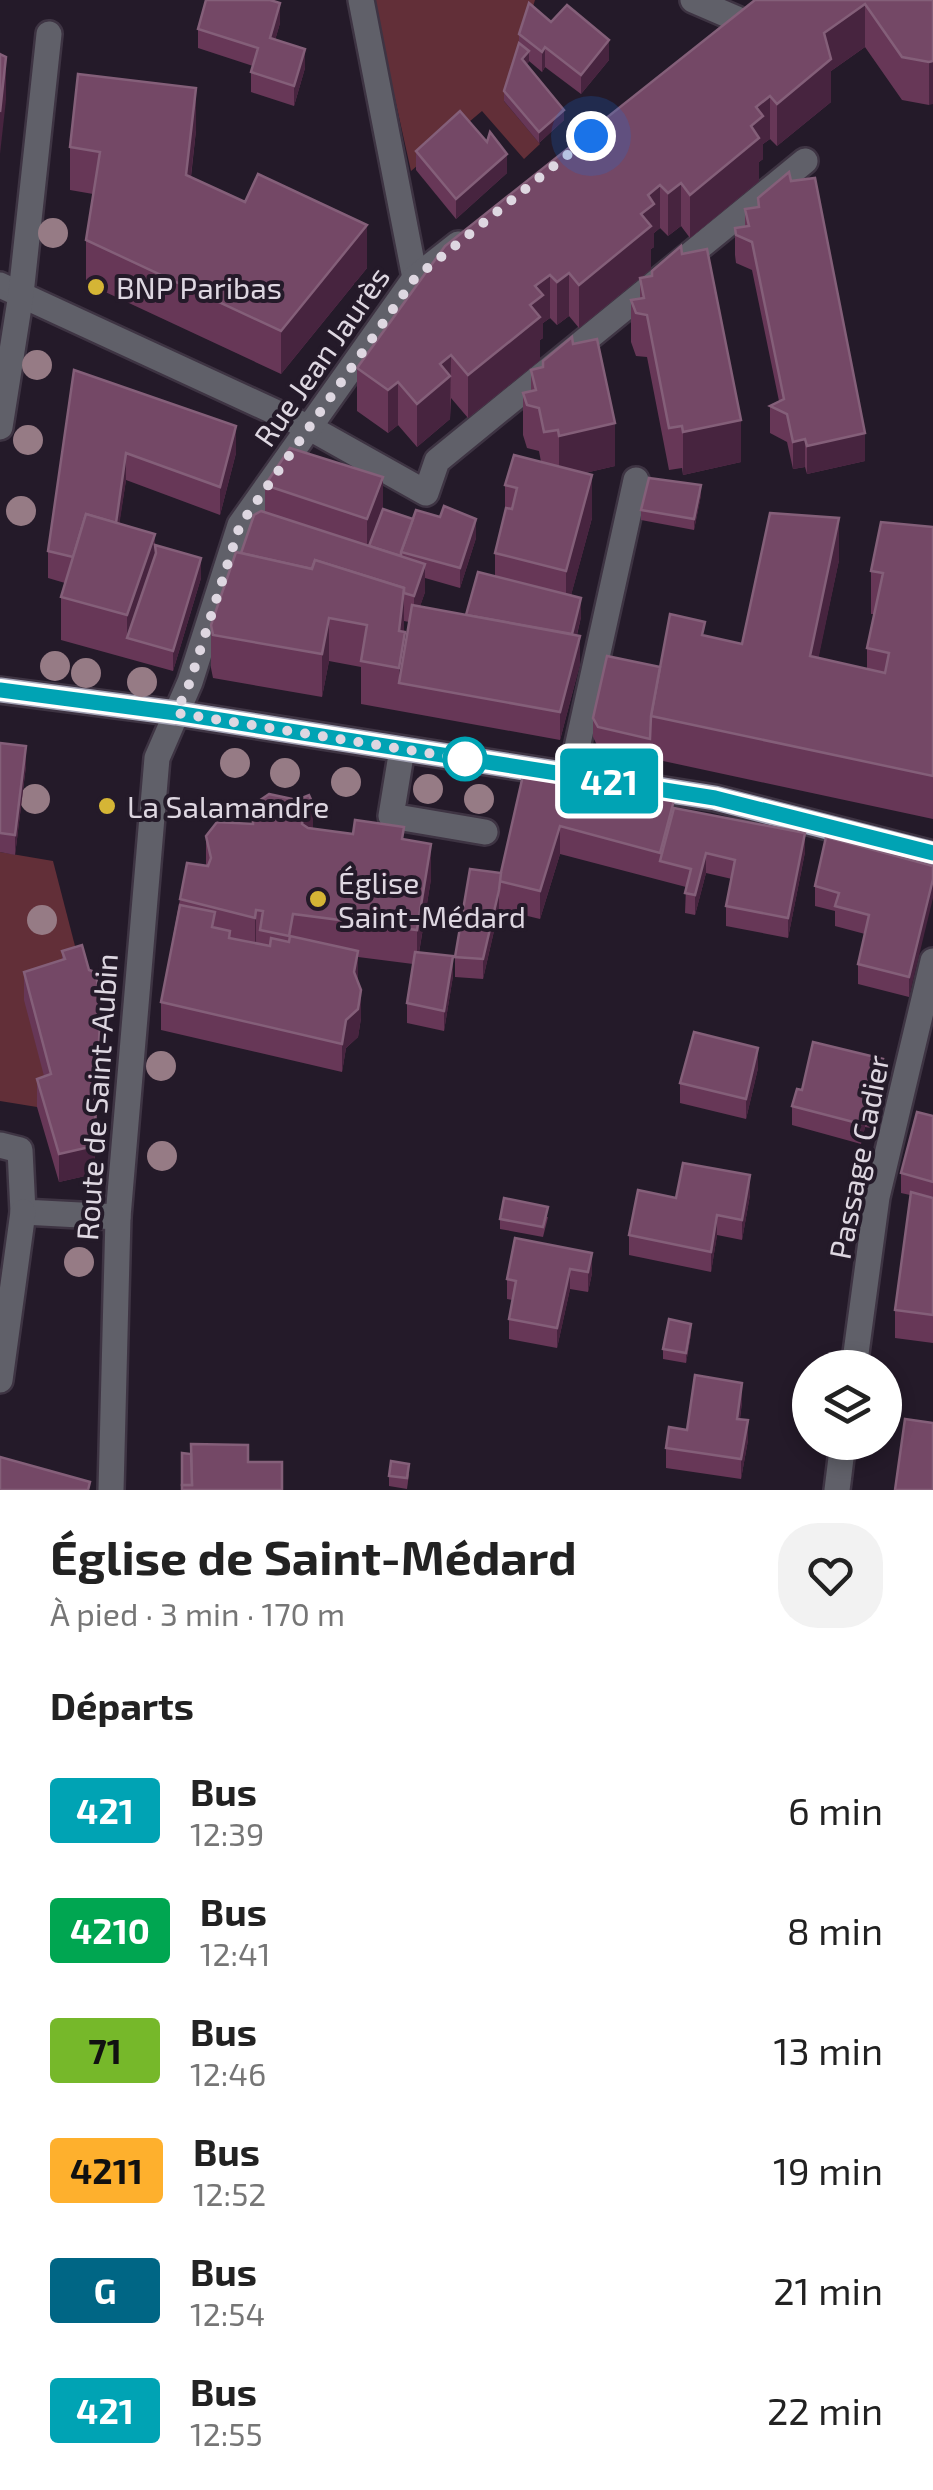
<!DOCTYPE html>
<html lang="fr">
<meta charset="utf-8">
<style>
:root{--surface:#fff;--page:#f2f2f2;--text:#222;--muted:#767676}
body{margin:0;font-family:"Exo 2",sans-serif;background:var(--page);color:var(--text);height:100vh;display:flex;flex-direction:column;font-size:38px;white-space:nowrap}
*{box-sizing:border-box;margin:0}
p{font-size:32px;color:var(--muted)}
.icon{flex:none;width:55px;height:55px;fill:none;stroke:currentColor;stroke-width:2;stroke-linecap:round;stroke-linejoin:round}
.map{position:relative;height:1490px;overflow:hidden}
.side{display:flex;flex-direction:column;background:var(--surface);flex:1}
.side>*{flex:none}
.badge{padding:0 20px;border-radius:8px;font-size:35px;line-height:65px}
.controls{position:absolute;left:792px;top:1350px;display:grid;gap:20px}
.controls a{display:grid;place-items:center;width:110px;height:110px;border-radius:50%;background:var(--surface);box-shadow:0 5px 15px #0003;font-size:50px}
.you{position:absolute;width:50px;height:50px;margin:-25px;border:8px solid #fff;border-radius:50%;background:#1a73e8;box-shadow:0 0 0 15px #1a73e833}
.map>.badge{position:absolute;translate:-50% -50%;box-shadow:0 0 0 5px #fff}
h2{padding:0 50px;font-size:38px;line-height:90px}
.round{display:grid;place-items:center;flex:none;width:105px;height:105px;border-radius:40px;background:var(--page)}
.head{display:flex;align-items:center;justify-content:space-between;height:170px;padding:0 50px}
h1{font-size:48px;font-weight:700;line-height:75px}
ul{padding:0;list-style:none}
li{display:flex;align-items:center;gap:30px;height:120px;padding:0 50px}
li div{flex:1}
li b{display:block;font-size:38px}
li em{font-style:normal}
li .badge{min-width:110px;font-weight:700;text-align:center}
.map>svg:first-child{display:block}
</style>
<div class="map">
<svg width="933" height="1490" viewBox="0 0 933 1490">
<rect width="100%" height="100%" fill="#241a29"/>
<!-- green -->
<g fill="#622f38">
<path d="M 373,0 L 535,0 L 504,101 L 540,144 L 524,159 L 482,111 L 411,171 Z"/>
<path d="M 0,852 L 53,861 L 82,973 L 51,1101 L 37,1107 L 0,1101 Z"/>
</g>
<g fill="none" stroke-linecap="round" stroke-linejoin="round">
<!-- minor casing -->
<g stroke="#3e3443" stroke-width="30">
<g id="minor">
<path d="M 361,0 L 415,278"/>
<path d="M 693,0 L 737,19"/>
<path d="M 0,285 L 312,429 L 426,493 L 437,461 L 805,161"/>
<path d="M 0,427 L 21,294 L 49,34"/>
<path d="M 402,749 L 391,816 L 485,832"/>
<path d="M 571,775 L 636,480"/>
<path d="M 0,1145 L 20,1150 L 23,1212 L 118,1217"/>
<path d="M 854,1368 L 877,1197 L 933,961"/>
<path d="M 0,1380 L 23,1212"/>
<path d="M 111,1490 L 118,1217 L 157,758 L 190,682 L 240,525 L 415,278 L 458,244"/>
<path d="M 837,1490 L 843,1442"/>
</g>
</g>
<!-- major casing -->
<g stroke="#3e3443" stroke-width="30">
<path id="major" d="M 0,690 L 176,713 L 715,798 L 933,854"/>
</g>
<!-- minor -->
<use href="#minor" stroke="#606069" stroke-width="25"/>
<!-- major -->
<use href="#major" stroke="#a3a3b5" stroke-width="25"/>
</g>
<!-- trees -->
<g fill="#967b85">
<circle cx="53" cy="233" r="15"/>
<circle cx="37" cy="365" r="15"/>
<circle cx="28" cy="440" r="15"/>
<circle cx="21" cy="511" r="15"/>
<circle cx="55" cy="666" r="15"/>
<circle cx="86" cy="673" r="15"/>
<circle cx="142" cy="682" r="15"/>
<circle cx="235" cy="763" r="15"/>
<circle cx="285" cy="773" r="15"/>
<circle cx="346" cy="782" r="15"/>
<circle cx="428" cy="789" r="15"/>
<circle cx="35" cy="799" r="15"/>
<circle cx="479" cy="799" r="15"/>
<circle cx="42" cy="920" r="15"/>
<circle cx="161" cy="1066" r="15"/>
<circle cx="162" cy="1156" r="15"/>
<circle cx="79" cy="1262" r="15"/>
</g>
<!-- wall -->
<g fill="#673757" fill-rule="evenodd">
<path d="M 755,0 L 933,0 L 929,105 L 902,100 L 865,47 L 831,71 L 831,102 L 777,146 L 770,139 L 763,144 L 763,159 L 759,162 L 759,181 L 690,238 L 681,226 L 668,236 L 660,228 L 654,233 L 654,247 L 651,249 L 651,269 L 579,328 L 569,316 L 557,325 L 550,318 L 543,323 L 543,338 L 540,340 L 540,360 L 468,418 L 451,398 L 450,419 L 417,447 L 398,425 L 388,433 L 357,411 L 357,368 Z"/>
<path d="M 551,22 L 609,60 L 581,94 L 545,67 L 542,72 L 529,61 L 526,65 L 564,120 L 539,143 L 504,101 L 504,91 L 519,43 L 519,34 Z"/>
<path d="M 280,23 L 275,40 L 305,68 L 294,106 L 251,92 L 251,72 L 253,66 L 198,48 L 198,29 Z"/>
<path d="M 196,130 L 191,177 L 367,268 L 281,374 L 86,283 L 86,240 L 93,194 L 70,190 L 70,147 Z"/>
<path d="M 416,151 L 507,173 L 456,219 L 416,170 Z"/>
<path d="M 791,181 L 865,461 L 807,474 L 805,467 L 793,469 L 787,442 L 770,433 L 770,406 L 779,401 L 752,270 L 736,263 L 735,255 L 735,228 L 745,226 L 745,209 L 758,207 L 758,198 Z"/>
<path d="M 682,254 L 741,462 L 683,475 L 682,468 L 669,470 L 647,357 L 636,356 L 631,342 L 631,300 L 640,298 L 640,278 L 652,276 L 652,271 Z"/>
<path d="M 573,344 L 615,466 L 585,473 L 592,518 L 571,595 L 581,617 L 577,635 L 580,664 L 560,740 L 361,704 L 361,667 L 329,661 L 322,697 L 213,678 L 211,668 L 211,625 L 241,553 L 265,513 L 265,485 L 383,509 L 476,538 L 460,588 L 425,578 L 425,592 L 420,606 L 466,615 L 495,577 L 495,553 L 505,512 L 505,485 L 541,462 L 539,451 L 527,448 L 523,435 L 523,393 L 531,391 L 531,370 L 543,367 ZM 404,621 L 409,622 L 405,647 L 404,632 Z"/>
<path d="M 74,370 L 236,453 L 220,515 L 126,480 L 119,524 L 155,545 L 201,578 L 173,671 L 61,640 L 61,597 L 65,583 L 48,578 L 48,551 Z"/>
<path d="M 701,495 L 694,530 L 641,520 L 641,510 Z"/>
<path d="M 933,527 L 933,819 L 598,747 L 593,737 L 593,718 L 660,667 L 705,636 L 742,644 L 839,560 L 818,658 L 867,669 L 867,648 L 874,614 L 871,614 L 871,571 Z"/>
<path d="M 0,743 L 26,766 L 15,855 L 0,852 Z"/>
<path d="M 524,771 L 674,808 L 805,852 L 788,938 L 726,926 L 726,906 L 732,879 L 706,873 L 695,915 L 685,913 L 686,887 L 560,854 L 540,919 L 499,909 L 483,979 L 455,977 L 455,957 L 501,873 Z"/>
<path d="M 313,829 L 404,839 L 431,879 L 419,953 L 453,976 L 444,1031 L 407,1023 L 407,1003 L 413,964 L 358,957 L 358,981 L 361,1018 L 358,1037 L 346,1048 L 342,1072 L 161,1030 L 161,1002 L 180,899 L 206,866 L 206,836 Z"/>
<path d="M 933,866 L 909,997 L 858,984 L 858,964 L 865,934 L 835,926 L 835,911 L 815,906 L 815,886 Z"/>
<path d="M 62,951 L 101,1027 L 94,1174 L 59,1182 L 37,1107 L 37,1079 L 44,1076 L 24,1000 L 24,972 L 62,960 Z"/>
<path d="M 758,1068 L 746,1119 L 680,1103 L 680,1083 Z"/>
<path d="M 883,1079 L 871,1128 L 865,1127 L 861,1144 L 792,1125 L 792,1106 L 802,1090 Z"/>
<path d="M 933,1116 L 933,1343 L 895,1338 L 895,1310 L 910,1195 L 901,1193 L 901,1173 Z"/>
<path d="M 750,1195 L 742,1240 L 717,1235 L 711,1272 L 629,1255 L 629,1235 L 676,1198 Z"/>
<path d="M 548,1217 L 543,1237 L 500,1229 L 500,1219 Z"/>
<path d="M 515,1238 L 592,1273 L 588,1292 L 570,1289 L 557,1348 L 509,1339 L 509,1319 L 513,1300 L 507,1299 L 507,1279 Z"/>
<path d="M 691,1334 L 686,1363 L 663,1359 L 663,1349 Z"/>
<path d="M 742,1402 L 740,1419 L 748,1440 L 741,1479 L 666,1468 L 666,1448 L 687,1430 Z"/>
<path d="M 409,1474 L 407,1489 L 389,1486 L 389,1476 Z"/>
</g>
<!-- shaded-wall -->
<g fill="#47243f">
<path d="M 280,3 L 280,23 L 270,58 L 270,38 Z"/>
<path d="M 865,4 L 865,47 L 831,71 L 831,102 L 777,146 L 777,104 L 824,33 Z"/>
<path d="M 609,40 L 609,60 L 581,94 L 581,75 Z"/>
<path d="M 545,47 L 545,67 L 542,72 L 542,52 Z"/>
<path d="M 305,49 L 305,68 L 294,106 L 294,86 Z"/>
<path d="M 529,51 L 529,62 L 522,69 L 522,59 Z"/>
<path d="M 6,57 L 6,100 L 0,154 L 0,112 Z"/>
<path d="M 933,61 L 933,104 L 929,105 L 929,62 Z"/>
<path d="M 196,88 L 196,130 L 186,218 L 186,175 Z"/>
<path d="M 770,96 L 770,139 L 763,144 L 763,159 L 759,162 L 759,181 L 690,238 L 690,195 L 751,126 L 756,107 Z"/>
<path d="M 564,110 L 564,120 L 539,143 L 539,132 Z"/>
<path d="M 507,154 L 507,173 L 456,219 L 456,199 Z"/>
<path d="M 681,183 L 681,226 L 668,236 L 668,193 Z"/>
<path d="M 660,185 L 660,228 L 654,233 L 654,247 L 651,249 L 651,269 L 579,328 L 579,285 L 641,214 L 648,195 Z"/>
<path d="M 367,225 L 367,268 L 281,374 L 281,331 Z"/>
<path d="M 569,273 L 569,316 L 557,325 L 557,282 Z"/>
<path d="M 550,275 L 550,318 L 543,323 L 543,338 L 540,340 L 540,360 L 468,418 L 468,375 L 530,305 L 535,286 Z"/>
<path d="M 451,355 L 450,419 L 417,447 L 417,404 L 440,364 Z"/>
<path d="M 398,382 L 398,425 L 388,433 L 388,390 Z"/>
<path d="M 741,420 L 741,462 L 683,475 L 683,432 Z"/>
<path d="M 615,423 L 615,466 L 559,479 L 559,436 Z"/>
<path d="M 236,426 L 236,453 L 220,515 L 220,487 Z"/>
<path d="M 865,433 L 865,461 L 807,474 L 807,446 Z"/>
<path d="M 805,439 L 805,467 L 793,469 L 793,442 Z"/>
<path d="M 126,453 L 126,480 L 114,560 L 114,532 Z"/>
<path d="M 592,475 L 592,518 L 566,614 L 566,571 Z"/>
<path d="M 383,477 L 383,519 L 367,551 L 367,519 Z"/>
<path d="M 701,485 L 701,495 L 694,530 L 694,519 Z"/>
<path d="M 839,518 L 839,560 L 810,699 L 810,656 Z"/>
<path d="M 476,519 L 476,538 L 460,588 L 460,568 Z"/>
<path d="M 155,534 L 155,577 L 127,638 L 127,615 Z"/>
<path d="M 201,558 L 201,578 L 173,671 L 173,651 Z"/>
<path d="M 425,564 L 425,592 L 414,624 L 414,596 Z"/>
<path d="M 404,588 L 404,630 L 402,652 L 405,632 L 405,675 L 399,683 L 399,710 L 399,631 Z"/>
<path d="M 581,598 L 581,617 L 571,658 L 571,638 Z"/>
<path d="M 329,618 L 329,661 L 322,697 L 322,654 Z"/>
<path d="M 580,636 L 580,664 L 560,740 L 560,712 Z"/>
<path d="M 26,746 L 26,766 L 15,855 L 15,835 Z"/>
<path d="M 313,804 L 313,838 L 302,824 L 304,807 Z"/>
<path d="M 560,826 L 560,854 L 540,919 L 540,891 Z"/>
<path d="M 805,833 L 805,852 L 788,938 L 788,918 Z"/>
<path d="M 431,844 L 431,879 L 417,964 L 417,930 Z"/>
<path d="M 706,853 L 706,873 L 695,915 L 695,895 Z"/>
<path d="M 933,879 L 933,898 L 909,997 L 909,977 Z"/>
<path d="M 499,890 L 499,909 L 483,979 L 483,959 Z"/>
<path d="M 256,910 L 256,945 L 255,952 L 255,918 Z"/>
<path d="M 358,951 L 358,979 L 354,1000 L 354,972 Z"/>
<path d="M 453,956 L 453,976 L 444,1031 L 444,1011 Z"/>
<path d="M 361,990 L 361,1018 L 358,1037 L 346,1048 L 342,1072 L 342,1044 L 346,1020 Z"/>
<path d="M 101,999 L 94,1174 L 59,1182 L 59,1154 Z"/>
<path d="M 758,1048 L 758,1068 L 746,1119 L 746,1099 Z"/>
<path d="M 883,1059 L 883,1079 L 871,1128 L 871,1108 Z"/>
<path d="M 865,1107 L 865,1127 L 861,1144 L 861,1124 Z"/>
<path d="M 750,1175 L 750,1195 L 742,1240 L 742,1220 Z"/>
<path d="M 717,1215 L 717,1235 L 711,1272 L 711,1252 Z"/>
<path d="M 592,1253 L 592,1273 L 588,1292 L 588,1272 Z"/>
<path d="M 570,1269 L 570,1289 L 557,1348 L 557,1328 Z"/>
<path d="M 691,1324 L 691,1334 L 686,1363 L 686,1353 Z"/>
<path d="M 742,1383 L 742,1402 L 737,1438 L 737,1419 Z"/>
<path d="M 748,1420 L 748,1440 L 741,1479 L 741,1459 Z"/>
</g>
<!-- building -->
<g fill="#744866" stroke="#845f79" stroke-width="2.5">
<path d="M 206,0 L 270,0 L 280,3 L 270,38 L 305,49 L 294,86 L 251,72 L 258,48 L 198,29 Z"/>
<path d="M 755,0 L 933,0 L 933,61 L 929,62 L 902,57 L 865,4 L 824,33 L 831,59 L 777,104 L 770,96 L 756,107 L 763,116 L 751,126 L 759,138 L 690,195 L 681,183 L 668,193 L 660,185 L 648,195 L 654,204 L 641,214 L 651,226 L 579,285 L 569,273 L 557,282 L 550,275 L 535,286 L 543,295 L 530,305 L 540,317 L 468,375 L 451,355 L 440,364 L 450,376 L 417,404 L 398,382 L 388,390 L 357,368 L 445,246 Z"/>
<path d="M 529,3 L 551,22 L 567,5 L 609,40 L 581,75 L 545,47 L 542,52 L 519,34 Z"/>
<path d="M 519,43 L 529,51 L 522,59 L 564,110 L 539,132 L 504,91 Z"/>
<path d="M 0,54 L 6,57 L 0,112 Z"/>
<path d="M 78,74 L 196,88 L 186,175 L 245,202 L 258,174 L 367,225 L 281,331 L 86,240 L 100,152 L 70,147 Z"/>
<path d="M 460,111 L 487,142 L 490,132 L 507,154 L 456,199 L 416,151 Z"/>
<path d="M 789,172 L 791,181 L 815,178 L 865,433 L 807,446 L 805,439 L 793,442 L 787,414 L 770,406 L 784,399 L 752,242 L 736,235 L 735,228 L 749,226 L 745,209 L 759,207 L 758,198 Z"/>
<path d="M 681,246 L 682,254 L 707,249 L 741,420 L 683,432 L 682,426 L 669,428 L 647,315 L 636,313 L 631,300 L 644,298 L 640,278 L 652,276 L 652,271 Z"/>
<path d="M 572,337 L 573,344 L 597,339 L 615,423 L 559,436 L 558,430 L 544,432 L 539,408 L 527,405 L 523,393 L 536,390 L 531,370 L 543,367 L 543,361 Z"/>
<path d="M 74,370 L 236,426 L 220,487 L 126,453 L 116,523 L 86,514 L 73,557 L 48,551 Z"/>
<path d="M 290,448 L 383,477 L 367,519 L 265,485 Z"/>
<path d="M 514,455 L 592,475 L 566,571 L 495,553 L 506,508 L 512,509 L 517,488 L 505,485 Z"/>
<path d="M 649,478 L 701,485 L 694,519 L 641,510 Z"/>
<path d="M 444,506 L 476,519 L 460,568 L 401,552 L 416,510 L 440,517 Z"/>
<path d="M 383,509 L 413,519 L 401,552 L 401,556 L 369,546 Z"/>
<path d="M 261,511 L 425,564 L 414,596 L 404,593 L 404,588 L 315,560 L 312,569 L 241,553 L 254,515 Z"/>
<path d="M 770,513 L 839,518 L 810,656 L 885,673 L 889,653 L 867,648 L 883,573 L 871,571 L 881,522 L 933,527 L 933,776 L 651,716 L 670,614 L 705,622 L 702,635 L 742,644 Z"/>
<path d="M 86,514 L 155,534 L 127,615 L 61,597 Z"/>
<path d="M 155,545 L 201,558 L 173,651 L 127,638 L 156,553 Z"/>
<path d="M 236,552 L 312,569 L 315,560 L 404,588 L 399,631 L 405,632 L 399,668 L 361,661 L 367,625 L 329,618 L 322,654 L 213,635 L 211,625 Z"/>
<path d="M 478,572 L 581,598 L 572,634 L 466,615 Z"/>
<path d="M 412,605 L 580,636 L 560,712 L 399,683 Z"/>
<path d="M 607,656 L 660,667 L 651,716 L 650,739 L 598,727 L 593,718 Z"/>
<path d="M 0,743 L 26,746 L 15,835 L 0,833 Z"/>
<path d="M 524,771 L 674,800 L 660,853 L 560,826 L 540,891 L 499,881 Z"/>
<path d="M 269,794 L 297,800 L 309,795 L 313,804 L 304,807 L 302,824 L 308,828 L 353,834 L 355,820 L 404,827 L 402,839 L 431,844 L 417,930 L 293,914 L 289,936 L 260,930 L 263,911 L 256,910 L 255,918 L 180,899 L 187,863 L 208,866 L 211,858 L 206,836 L 217,822 L 253,824 L 253,805 Z"/>
<path d="M 674,808 L 805,833 L 788,918 L 726,906 L 735,860 L 706,853 L 695,895 L 685,893 L 691,869 L 660,861 Z"/>
<path d="M 826,837 L 933,866 L 933,879 L 909,977 L 858,964 L 869,915 L 835,906 L 839,893 L 815,886 Z"/>
<path d="M 470,869 L 501,873 L 499,890 L 483,959 L 455,957 Z"/>
<path d="M 180,905 L 215,912 L 212,927 L 230,931 L 229,938 L 270,946 L 271,938 L 289,942 L 290,936 L 358,951 L 354,972 L 361,990 L 358,1009 L 346,1020 L 342,1044 L 161,1002 Z"/>
<path d="M 82,945 L 89,970 L 95,972 L 101,999 L 94,1146 L 59,1154 L 37,1079 L 51,1074 L 24,972 L 65,959 L 62,951 Z"/>
<path d="M 415,952 L 453,956 L 444,1011 L 407,1003 Z"/>
<path d="M 694,1032 L 758,1048 L 746,1099 L 680,1083 Z"/>
<path d="M 813,1042 L 883,1059 L 871,1108 L 865,1107 L 861,1124 L 792,1106 L 797,1089 L 802,1090 Z"/>
<path d="M 917,1112 L 933,1116 L 933,1182 L 901,1173 Z"/>
<path d="M 683,1163 L 750,1175 L 742,1220 L 717,1215 L 711,1252 L 629,1235 L 638,1190 L 676,1198 Z"/>
<path d="M 911,1192 L 933,1198 L 933,1315 L 895,1310 Z"/>
<path d="M 504,1198 L 548,1207 L 543,1227 L 500,1219 Z"/>
<path d="M 515,1238 L 592,1253 L 588,1272 L 570,1269 L 557,1328 L 509,1319 L 516,1281 L 507,1279 Z"/>
<path d="M 669,1319 L 691,1324 L 686,1353 L 663,1349 Z"/>
<path d="M 695,1375 L 742,1383 L 737,1419 L 748,1420 L 741,1459 L 666,1448 L 669,1427 L 687,1430 Z"/>
<path d="M 905,1419 L 933,1423 L 933,1490 L 895,1490 Z"/>
<path d="M 191,1444 L 248,1445 L 248,1462 L 282,1462 L 282,1490 L 182,1490 L 182,1485 L 192,1485 Z"/>
<path d="M 182,1453 L 191,1454 L 192,1485 L 182,1485 Z"/>
<path d="M 0,1457 L 90,1482 L 88,1490 L 0,1490 Z"/>
<path d="M 391,1461 L 409,1464 L 407,1478 L 389,1476 Z"/>
</g>
<g fill="none" stroke-linecap="round" stroke-linejoin="round">
<!-- line casing -->
<g stroke="#fff" stroke-width="22">
<path id="line" d="M 0,690 L 176,713 L 715,798 L 933,853"/>
</g>
<!-- line -->
<use href="#line" stroke="#00a3b4" stroke-width="15"/>
<!-- walk -->
<path stroke="#ded7e1" stroke-width="10" stroke-dasharray="0 18" d="M 465,759 L 176,713 L 190,682 L 240,525 L 415,278 L 591,136"/>
</g>
<!-- markers -->
<g fill="#d5b535" stroke="#241a29" stroke-width="4">
<circle cx="96" cy="287" r="10"/>
<circle cx="107" cy="806" r="10"/>
<circle cx="318" cy="899" r="10"/>
</g>
<circle fill="#fff" stroke="#00a3b4" stroke-width="5" cx="465" cy="759" r="20"/>
<g text-anchor="middle" dominant-baseline="central" stroke-width="8" stroke-linejoin="round" paint-order="stroke">
<!-- poi labels -->
<g font-size="30" fill="#ded7e1" stroke="#241a29" text-anchor="start">
<text x="116" y="287">BNP Paribas</text>
<text x="127" y="806">La Salamandre</text>
<text x="338" y="882">Église<tspan x="338" dy="34">Saint-Médard</tspan></text>
</g>
<!-- street labels -->
<g font-size="30" fill="#ded7e1" stroke="#241a29">
<text transform="translate(321 356) rotate(-55)">Rue Jean Jaurès</text>
<text transform="translate(96 1097) rotate(-86)">Route de Saint-Aubin</text>
<text transform="translate(858 1157) rotate(-79)">Passage Cadier</text>
</g>
</g>
</svg>
<div class="controls">
<a><svg class="icon" aria-label="layers" viewBox="0 0 24 24"><path d="M12 4l9 5-9 5-9-5zM3 14l9 5 9-5"/></svg></a>
</div>
<div class="you" style="left:591px;top:136px"></div>
<b class="badge" style="left:609px;top:781px;background:#00a3b4;color:#fff">421</b>
</div>
<section class="side">
<div class="head"><div><h1>Église de Saint-Médard</h1><p>À pied · 3 min · 170 m</p></div><a class="round"><svg class="icon" aria-label="heart" viewBox="0 0 24 24"><path d="M12 20l-8-8c-3-5 5-10 8-4 3-6 11-1 8 4z"/></svg></a></div>
<h2>Départs</h2>
<ul>
<li><span class="badge" style="background:#00a3b4;color:#fff">421</span><div><b>Bus</b><p>12:39</p></div><em>6 min</em></li>
<li><span class="badge" style="background:#00a651;color:#fff">4210</span><div><b>Bus</b><p>12:41</p></div><em>8 min</em></li>
<li><span class="badge" style="background:#76b82a;color:#111">71</span><div><b>Bus</b><p>12:46</p></div><em>13 min</em></li>
<li><span class="badge" style="background:#feb02d;color:#111">4211</span><div><b>Bus</b><p>12:52</p></div><em>19 min</em></li>
<li><span class="badge" style="background:#006685;color:#fff">G</span><div><b>Bus</b><p>12:54</p></div><em>21 min</em></li>
<li><span class="badge" style="background:#00a3b4;color:#fff">421</span><div><b>Bus</b><p>12:55</p></div><em>22 min</em></li>
</ul>
</section>
